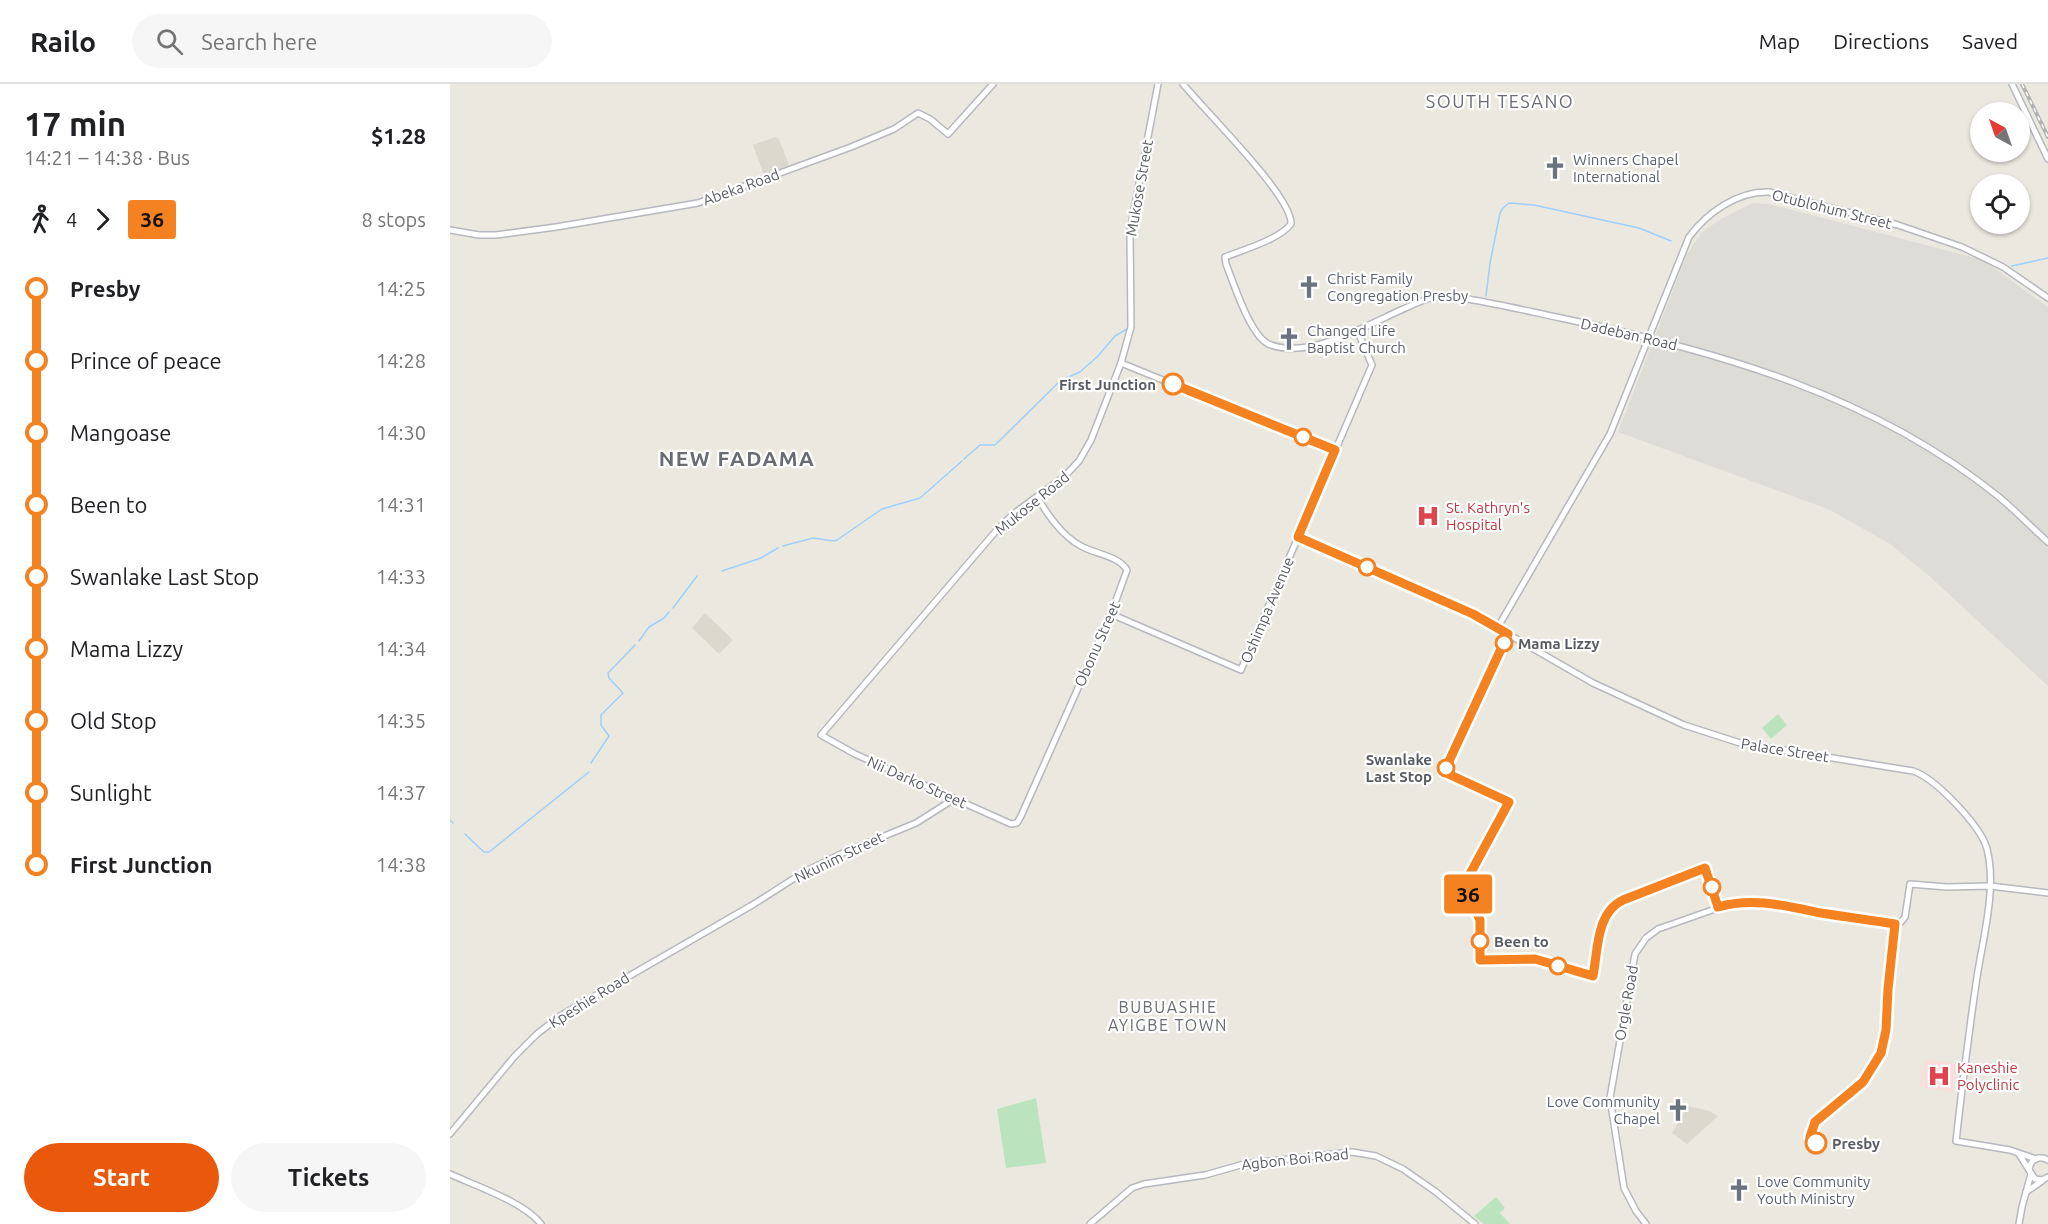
<!DOCTYPE html>
<meta charset="utf-8">
<style>
:root{--surface:#fff;--page:#f6f6f6;--text:#202124;--muted:#757577;--line:#e0e0e0;--accent:#ea580c}
body{margin:0;font-family:Ubuntu,sans-serif;background:var(--page);color:var(--text);height:100vh;display:flex;flex-direction:column;font-size:22px;white-space:nowrap}
*{box-sizing:border-box;margin:0}
p{font-size:20px;color:var(--muted)}
.icon{flex:none;width:33px;height:33px;fill:none;stroke:currentColor;stroke-width:2;stroke-linecap:round;stroke-linejoin:round}
.map{position:relative;flex:1;overflow:hidden}
.side{display:flex;flex-direction:column;background:var(--surface);width:450px}
.side>*{flex:none}
.badge{padding:0 12px;border-radius:4px;font-size:21px;line-height:39px}
.needle{width:39px;rotate:320deg}
.buttons{position:absolute;left:1520px;top:18px;display:grid;gap:12px}
.buttons a{display:grid;place-items:center;width:60px;height:60px;border-radius:50%;background:var(--surface);box-shadow:0 2px 4px #0004;font-size:30px}
.map>.badge{position:absolute;translate:-50% -50%;box-shadow:0 0 0 3px #fff}
.legs{display:flex;align-items:center;gap:9px;height:66px;padding:0 24px;font-size:20px}
.legs p{margin-inline-start:auto}
.head{display:flex;align-items:center;justify-content:space-between;height:102px;padding:0 24px}
h1{font-size:33px;font-weight:700;line-height:45px}
.button{display:flex;gap:12px;margin-top:auto;padding:12px 24px}
.button a{flex:1;height:69px;border-radius:36px;background:var(--accent);color:#fff;font-size:24px;font-weight:700;line-height:69px;text-align:center}
.button a+a{background:var(--page);color:var(--text)}
ul{padding:0 24px;list-style:none}
li{display:flex;align-items:center;gap:21px;height:72px;font-size:22px}
li i{display:grid;place-items:center;width:9px;height:100%;margin:0 8px;background:currentColor}
li i::after{content:'';width:15px;height:15px;margin:-8px;border:4px solid;border-radius:50%;background:var(--surface)}
li p{margin-inline-start:auto}
li:first-child i{background:linear-gradient(#0000 50%,currentColor 0)}
li:last-child i{background:linear-gradient(currentColor 50%,#0000 0)}
header{display:flex;align-items:center;gap:36px;box-sizing:border-box;height:84px;padding:0 30px;background:var(--surface);border-bottom:2px solid var(--line)}
header strong{font-size:28px}
nav{display:flex;gap:33px;margin-inline-start:auto;font-size:21px}
.search{width:420px;height:54px;background:var(--page);display:flex;align-items:center;gap:15px;box-sizing:border-box;padding:0 21px;border-radius:33px;color:var(--muted);font-size:22px}
main{display:flex;flex:1;min-height:0}
.map>svg:first-child{display:block}
</style>
<header>
<strong>Railo</strong>
<div class="search"><svg class="icon" aria-label="search" viewBox="0 0 24 24"><circle cx="10" cy="10" r="6"/><path d="M15 15l6 6"/></svg>Search here</div>
<nav><a>Map</a><a>Directions</a><a>Saved</a></nav>
</header>
<main>
<section class="side">
<div class="head"><div><h1>17 min</h1><p>14:21 – 14:38 · Bus</p></div><b>$1.28</b></div>
<div class="legs"><svg class="icon" aria-label="walk" viewBox="0 0 24 24"><circle cx="13" cy="4" r="2"/><path d="M13 8l-2 6 4 7M11 14l-3 7M7 12l3-4h3l4 4"/></svg>4<svg class="icon" aria-label="forward" viewBox="0 0 24 24"><path d="M9 5l7 7-7 7"/></svg><b class="badge" style="background:#f58220;color:#111">36</b><p>8 stops</p></div>
<ul>
<li><i style="color:#f58220"></i><b>Presby</b><p>14:25</p></li>
<li><i style="color:#f58220"></i><span>Prince of peace</span><p>14:28</p></li>
<li><i style="color:#f58220"></i><span>Mangoase</span><p>14:30</p></li>
<li><i style="color:#f58220"></i><span>Been to</span><p>14:31</p></li>
<li><i style="color:#f58220"></i><span>Swanlake Last Stop</span><p>14:33</p></li>
<li><i style="color:#f58220"></i><span>Mama Lizzy</span><p>14:34</p></li>
<li><i style="color:#f58220"></i><span>Old Stop</span><p>14:35</p></li>
<li><i style="color:#f58220"></i><span>Sunlight</span><p>14:37</p></li>
<li><i style="color:#f58220"></i><b>First Junction</b><p>14:38</p></li>
</ul>
<div class="button"><a>Start</a><a>Tickets</a></div>
</section>
<div class="map">
<svg width="1598" height="1140" viewBox="0 0 1598 1140">
<rect width="100%" height="100%" fill="#ebe9df"/>
<!-- industrial -->
<path fill="#dedcd7" d="M 1302,119 L 1319,120 L 1533,176 L 1598,223 L 1598,602 L 1478,491 L 1440,460 L 1380,426 L 1168,348 L 1236,172 L 1252,148 L 1271,135 Z"/>
<!-- education -->
<g fill="#dbd8cd">
<path d="M 325,53 L 329,55 L 339,81 L 314,91 L 303,61 Z"/>
<path d="M 255,529 L 283,556 L 269,570 L 242,544 Z"/>
<path d="M 1238,1022 L 1260,1027 L 1268,1032 L 1237,1060 L 1222,1049 Z"/>
</g>
<!-- medical -->
<path fill="#fadeda" d="M 1475,975 L 1507,980 L 1502,1008 L 1470,1003 Z"/>
<!-- green -->
<g fill="#bbe3bd">
<path d="M 1328,630 L 1337,641 L 1321,655 L 1312,644 Z"/>
<path d="M 586,1014 L 596,1079 L 556,1084 L 547,1025 Z"/>
<path d="M 1046,1113 L 1055,1124 L 1050,1129 L 1060,1140 L 1034,1140 L 1024,1132 Z"/>
</g>
<g fill="none" stroke-linecap="round" stroke-linejoin="round">
<!-- stream -->
<g stroke="#9ecffd" stroke-width="1.5">
<path d="M 1562,182 L 1598,174"/>
<path d="M 1036,212 L 1040,179 L 1050,129 L 1053,124 L 1059,119 L 1084,121 L 1189,144 L 1221,157"/>
<path d="M 514,375 L 530,361 L 545,361 L 610,297 L 630,288 L 648,272 L 665,252 L 677,245"/>
<path d="M 333,462 L 363,454 L 384,457 L 387,456 L 432,425 L 470,414 L 512,377"/>
<path d="M 272,487 L 311,474 L 328,464"/>
<path d="M 223,524 L 247,492"/>
<path d="M 189,557 L 199,543 L 214,534 L 219,528"/>
<path d="M 141,679 L 159,652 L 151,641 L 151,631 L 173,609 L 159,594 L 158,589 L 185,561"/>
<path d="M 0,736 L 3,739"/>
<path d="M 15,750 L 34,768 L 39,768 L 139,688"/>
</g>
<!-- secondary casing -->
<g stroke="#b5b8be" stroke-width="8">
<g id="secondary">
<path d="M 733,0 C 754,26 843,113 841,140 C 830,155 793,166 775,173 L 776,180 C 784,200 801,255 821,261 C 860,275 915,242 951,226 C 965,220 979,212 995,212 C 1005,211 1014,214 1023,216 C 1053,221 1082,228 1111,234 C 1267,267 1423,311 1549,413 C 1566,427 1582,444 1598,458"/>
<path d="M 1562,0 L 1598,75"/>
<path d="M 0,146 L 29,151 L 46,151 L 106,143 L 248,119 L 401,63 L 444,45 L 468,29 L 480,35 L 498,50 L 543,0"/>
<path d="M 671,279 L 885,366"/>
<path d="M 587,413 C 598,431 612,452 631,462 C 645,470 669,472 677,486 L 661,530 L 571,732 L 567,739 L 561,740 L 405,670 L 371,651 L 546,447 L 562,431 L 615,392 L 629,377 L 641,356 L 671,279 L 681,243 L 680,147 L 708,0"/>
<path d="M 848,453 L 1023,530 L 1143,599 L 1234,641 L 1290,659 L 1463,687 C 1485,694 1531,742 1537,765 C 1547,804 1533,854 1527,893 C 1519,947 1512,1002 1506,1057 L 1560,1066 L 1586,1075"/>
<path d="M 661,530 L 791,586 L 922,281 L 907,246"/>
<path d="M 1048,543 L 1160,350 L 1239,153 C 1257,129 1287,107 1319,108 L 1448,141 L 1512,163 L 1553,183 L 1598,214"/>
<path d="M 0,1050 L 64,973 L 87,950 L 110,932 L 304,820 L 354,788 L 393,769 L 466,739 L 504,715"/>
<path d="M 1569,1070 L 1579,1086"/>
<path d="M 1598,1076 C 1589,1071 1580,1075 1579,1086 L 1585,1095 L 1592,1096 L 1598,1093"/>
<path d="M 0,1090 C 26,1102 74,1118 91,1140"/>
<path d="M 1576,1108 L 1592,1097"/>
<path d="M 640,1140 L 682,1104 L 694,1100 L 755,1091 L 794,1080 L 902,1068 L 926,1072 L 953,1085 L 986,1108 L 1025,1140"/>
<path d="M 1196,1140 L 1186,1127 L 1174,1104 L 1160,1014 L 1185,870 L 1196,854 L 1208,845 L 1285,818 L 1299,817 L 1344,822 L 1369,828 L 1445,840 L 1451,838 L 1455,833 L 1460,800 L 1497,803 L 1540,802 L 1598,809"/>
<path d="M 1569,1140 L 1572,1123 L 1581,1090"/>
</g>
</g>
<!-- secondary -->
<use href="#secondary" stroke="#fff" stroke-width="5"/>
<!-- rail casing -->
<g stroke="#b1b2b2" stroke-width="4">
<path id="rail" d="M 1572,0 L 1598,53"/>
</g>
<!-- rail -->
<use href="#rail" stroke="#fff" stroke-width="1.5" stroke-dasharray="4.5" stroke-linecap="butt"/>
</g>
<g fill="none" stroke-linecap="round" stroke-linejoin="round">
<!-- line-1 casing -->
<g stroke="#fff" stroke-width="14">
<path id="line-1" d="M 723,300 L 885,366 L 848,453 L 1023,530 L 1058,550 L 994,688 L 1059,718 L 1014,801 L 1030,836 L 1030,876 L 1085,875 L 1143,892 C 1148,866 1146,829 1173,816 L 1255,784 L 1268,823 C 1303,813 1336,822 1371,829 C 1395,833 1421,836 1445,840 L 1438,905 L 1436,946 L 1431,969 L 1413,998 L 1365,1038 L 1360,1053 L 1366,1059"/>
</g>
<!-- line-1 -->
<use href="#line-1" stroke="#f58220" stroke-width="9"/>
</g>
<!-- icons -->
<defs>
<g id="church-bare" transform="scale(1.8)"><path d="M-1.2-6h2.4v3.5h3.3v2.4h-3.3V6h-2.4V-.1h-3.3v-2.4h3.3Z" fill="#6b7280" stroke="#fff" stroke-width="2.5" paint-order="stroke"/></g>
<g id="hospital-bare" transform="scale(1.8)"><path d="M-5-5h3v3.5h4V-5h3V5h-3V1.5h-4V5h-3Z" fill="#e0444e" stroke="#fff" stroke-width="2.5" paint-order="stroke"/></g>
</defs>
<g fill-rule="evenodd">
<use href="#church-bare" x="1105" y="84"/>
<use href="#church-bare" x="859" y="203"/>
<use href="#church-bare" x="839" y="255"/>
<use href="#hospital-bare" x="978" y="432"/>
<use href="#hospital-bare" x="1489" y="992"/>
<use href="#church-bare" x="1228" y="1026"/>
<use href="#church-bare" x="1289" y="1106"/>
</g>
<!-- markers -->
<g fill="#fff" stroke="#f58220" stroke-width="3">
<circle cx="723" cy="300" r="10"/>
<circle cx="853" cy="353" r="8"/>
<circle cx="917" cy="483" r="8"/>
<circle cx="1054" cy="559" r="8"/>
<circle cx="996" cy="684" r="8"/>
<circle cx="1262" cy="803" r="8"/>
<circle cx="1030" cy="857" r="8"/>
<circle cx="1108" cy="882" r="8"/>
<circle cx="1366" cy="1059" r="10"/>
</g>
<g text-anchor="middle" dominant-baseline="central" stroke-width="4.5" stroke-linejoin="round" paint-order="stroke">
<!-- worship labels -->
<g font-size="15" fill="#5b616d" stroke="#fff" text-anchor="start">
<text x="1123" y="75">Winners Chapel<tspan x="1123" dy="17">International</tspan></text>
<text x="877" y="194">Christ Family<tspan x="877" dy="17">Congregation Presby</tspan></text>
<text x="857" y="246">Changed Life<tspan x="857" dy="17">Baptist Church</tspan></text>
<text x="1210" y="1017" text-anchor="end">Love Community<tspan x="1210" dy="17">Chapel</tspan></text>
<text x="1307" y="1097">Love Community<tspan x="1307" dy="17">Youth Ministry</tspan></text>
</g>
<!-- street labels -->
<g font-size="15" fill="#585b60" stroke="#fff">
<text transform="translate(291 103) rotate(-20)">Abeka Road</text>
<text transform="translate(689 104) rotate(-80)">Mukose Street</text>
<text transform="translate(1382 125) rotate(14)">Otublohum Street</text>
<text transform="translate(1179 250) rotate(13)">Dadeban Road</text>
<text transform="translate(582 419) rotate(-39)">Mukose Road</text>
<text transform="translate(817 526) rotate(-67)">Oshimpa Avenue</text>
<text transform="translate(647 560) rotate(-66)">Obonu Street</text>
<text transform="translate(1335 666) rotate(9)">Palace Street</text>
<text transform="translate(467 698) rotate(24)">Nii Darko Street</text>
<text transform="translate(389 773) rotate(-26)">Nkunim Street</text>
<text transform="translate(139 916) rotate(-32)">Kpeshie Road</text>
<text transform="translate(1176 919) rotate(-80)">Orgle Road</text>
<text transform="translate(845 1075) rotate(-6)">Agbon Boi Road</text>
</g>
<!-- stop labels -->
<g font-size="15" font-weight="bold" fill="#585b60" stroke="#fff" text-anchor="start">
<text x="706" y="300" text-anchor="end">First Junction</text>
<text x="1068" y="559">Mama Lizzy</text>
<text x="982" y="675" text-anchor="end">Swanlake<tspan x="982" dy="17">Last Stop</tspan></text>
<text x="1044" y="857">Been to</text>
<text x="1382" y="1059">Presby</text>
</g>
<!-- health labels -->
<g font-size="15" fill="#be3a42" stroke="#fff" text-anchor="start">
<text x="996" y="423">St. Kathryn's<tspan x="996" dy="17">Hospital</tspan></text>
<text x="1507" y="983">Kaneshie<tspan x="1507" dy="17">Polyclinic</tspan></text>
</g>
<!-- neighbourhood labels -->
<g font-size="16" letter-spacing="1.5" fill="#696d72" stroke="#fff">
<text x="718" y="923">BUBUASHIE<tspan x="718" dy="18">AYIGBE TOWN</tspan></text>
</g>
<!-- quarter labels -->
<g font-size="18" letter-spacing="1.5" fill="#696d72" stroke="#fff">
<text x="1050" y="17">SOUTH TESANO</text>
</g>
<!-- district labels -->
<g font-size="21" font-weight="bold" letter-spacing="1.5" fill="#696d72" stroke="#fff">
<text x="287" y="374">NEW FADAMA</text>
</g>
</g>
</svg>
<div class="buttons">
<a><svg class="needle" viewBox="-14 -14 28 28"><path d="M0-13l5 13h-10z" fill="#e53935"/><path d="M0 13l5-13h-10z" fill="#757577"/></svg></a>
<a><svg class="icon" aria-label="locate" viewBox="0 0 24 24"><circle cx="12" cy="12" r="6"/><path d="M12 2v4M12 18v4M2 12h4M18 12h4"/></svg></a>
</div>
<b class="badge" style="left:1018px;top:810px;background:#f58220;color:#111">36</b>
</div>
</main>
